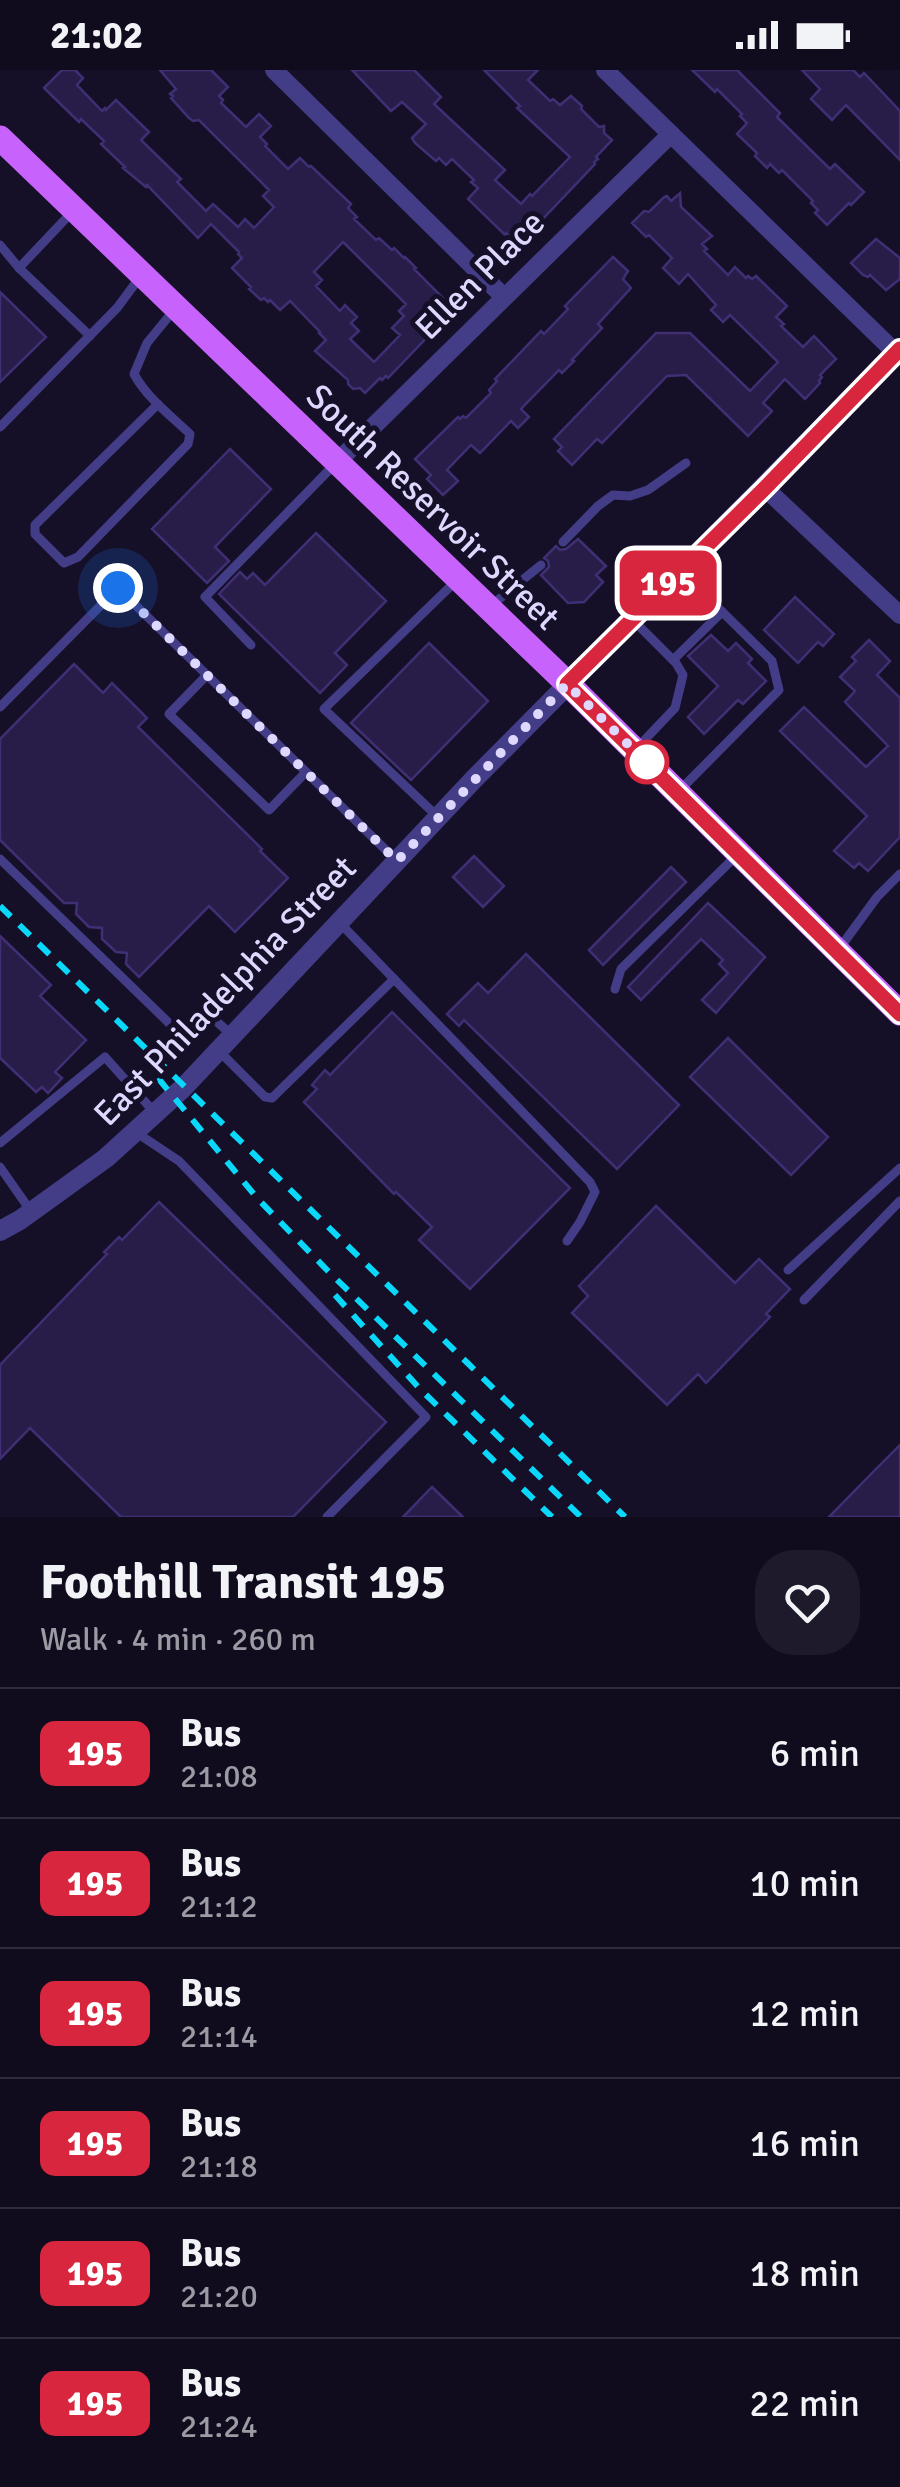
<!DOCTYPE html>
<meta charset="utf-8">
<style>
:root{--surface:#100c1e;--page:#1e1a2b;--text:#f1f3f6;--muted:#9c9ba4;--line:#302c3c}
body{margin:0;font-family:Signika,sans-serif;background:var(--page);color:var(--text);height:100vh;display:flex;flex-direction:column;font-size:38px;white-space:nowrap}
*{box-sizing:border-box;margin:0}
p{font-size:32px;color:var(--muted)}
.icon{flex:none;width:55px;height:55px;fill:none;stroke:currentColor;stroke-width:2;stroke-linecap:round;stroke-linejoin:round}
.map{position:relative;height:1447px;overflow:hidden}
.panel{display:flex;flex-direction:column;background:var(--surface);flex:1}
.panel>*{flex:none}
.badge{padding:0 20px;border-radius:15px;font-size:35px;line-height:65px}
.you{position:absolute;width:50px;height:50px;margin:-25px;border:8px solid #fff;border-radius:50%;background:#1a73e8;box-shadow:0 0 0 15px #1a73e833}
.map>.badge{position:absolute;translate:-50% -50%;box-shadow:0 0 0 5px #fff}
.round{display:grid;place-items:center;flex:none;width:105px;height:105px;border-radius:40px;background:var(--page)}
.summary{display:flex;align-items:center;justify-content:space-between;height:170px;padding:0 40px}
h1{font-size:48px;font-weight:800;line-height:75px}
ul{padding:0;list-style:none}
li{display:flex;align-items:center;gap:30px;height:130px;padding:0 40px;border-top:2px solid var(--line)}
li div{flex:1}
li b{display:block;font-size:38px}
li em{font-style:normal}
li .badge{min-width:110px;font-weight:700;text-align:center}
.status{display:flex;justify-content:space-between;align-items:center;height:70px;padding:0 50px;background:var(--surface);direction:ltr}
.status svg{height:28px;fill:currentColor}
.map>svg:first-child{display:block}
</style>
<div class="status"><b>21:02</b><svg viewBox="0 0 49 12"><path d="M0 12V9h3v3zM5 12V6h3v6zM10 12V3h3v9zM15 12V0h3v12zM26 1h20v11H26zM47 4h2v5h-2z"/></svg></div>
<div class="map">
<svg width="900" height="1447" viewBox="0 0 900 1447">
<rect width="100%" height="100%" fill="#151028"/>
<!-- building -->
<g fill="#281d48" stroke="#402f74" stroke-width="2.5" fill-rule="evenodd">
<path d="M 62,0 L 75,0 L 83,8 L 77,15 L 102,41 L 105,38 L 106,40 L 116,30 L 149,62 L 141,70 L 181,109 L 177,112 L 206,141 L 213,134 L 238,157 L 245,149 L 254,158 L 274,137 L 263,126 L 269,120 L 199,50 L 193,51 L 189,48 L 171,28 L 173,26 L 170,24 L 176,19 L 160,0 L 211,0 L 228,17 L 219,26 L 223,30 L 221,33 L 246,57 L 259,44 L 271,56 L 260,67 L 267,74 L 265,76 L 288,99 L 300,88 L 309,97 L 311,96 L 351,134 L 348,138 L 357,147 L 354,149 L 376,170 L 379,168 L 392,180 L 394,178 L 404,188 L 405,187 L 416,198 L 414,199 L 451,236 L 434,253 L 436,255 L 433,259 L 434,260 L 388,308 L 386,306 L 382,310 L 380,308 L 365,323 L 360,318 L 353,319 L 348,314 L 348,310 L 315,281 L 326,270 L 319,263 L 320,262 L 290,231 L 280,240 L 270,230 L 268,232 L 264,228 L 261,230 L 249,219 L 251,217 L 232,198 L 242,188 L 238,184 L 239,182 L 211,154 L 198,168 L 147,115 L 146,117 L 123,98 L 125,97 L 101,74 L 104,71 L 81,49 L 79,52 L 44,18 ZM 343,172 L 406,234 L 399,241 L 404,246 L 392,258 L 400,265 L 374,292 L 350,269 L 359,261 L 351,253 L 357,247 L 345,235 L 340,241 L 316,216 L 322,210 L 314,202 Z"/>
<path d="M 352,0 L 414,0 L 441,27 L 434,34 L 505,100 L 495,110 L 521,134 L 530,124 L 532,126 L 570,87 L 517,38 L 520,36 L 484,0 L 538,0 L 528,10 L 550,31 L 553,29 L 560,35 L 571,26 L 582,36 L 581,39 L 599,57 L 604,56 L 604,63 L 612,70 L 596,87 L 598,89 L 594,92 L 595,94 L 538,154 L 536,152 L 533,156 L 530,153 L 514,170 L 506,163 L 505,165 L 468,129 L 478,118 L 471,112 L 474,110 L 452,89 L 446,95 L 439,88 L 436,91 L 415,73 L 412,68 L 426,54 L 402,32 L 391,41 Z"/>
<path d="M 692,0 L 737,0 L 780,43 L 777,47 L 830,99 L 835,94 L 864,122 L 851,135 L 849,133 L 827,155 L 815,143 L 818,140 L 811,133 L 813,131 L 782,100 L 779,103 L 770,94 L 767,98 L 755,86 L 757,83 L 737,64 L 747,53 L 740,46 L 742,44 L 717,19 L 715,22 Z"/>
<path d="M 802,0 L 853,0 L 860,7 L 864,3 L 900,41 L 900,90 L 846,35 L 832,50 L 811,29 L 820,19 Z"/>
<path d="M 680,123 L 681,137 L 712,166 L 702,174 L 707,179 L 704,181 L 728,205 L 735,197 L 746,208 L 748,206 L 752,209 L 756,206 L 787,236 L 776,247 L 784,254 L 781,256 L 803,277 L 814,266 L 836,289 L 820,305 L 822,307 L 819,311 L 820,313 L 805,329 L 785,309 L 763,333 L 772,341 L 748,366 L 686,305 L 667,306 L 602,373 L 597,369 L 572,395 L 558,381 L 562,377 L 554,369 L 656,263 L 690,263 L 750,321 L 778,292 L 730,245 L 723,252 L 711,240 L 716,235 L 688,204 L 679,214 L 663,198 L 672,188 L 649,165 L 646,167 L 632,153 L 644,141 L 649,142 L 664,127 L 667,126 L 671,131 Z"/>
<path d="M 876,169 L 900,188 L 900,209 L 886,220 L 870,205 L 868,207 L 863,205 L 851,193 Z"/>
<path d="M 613,187 L 628,201 L 623,209 L 631,218 L 598,254 L 602,258 L 572,290 L 574,291 L 562,303 L 559,300 L 521,339 L 529,347 L 518,358 L 511,351 L 480,383 L 471,375 L 447,400 L 458,411 L 443,425 L 427,409 L 431,405 L 415,389 L 458,347 L 460,349 L 463,346 L 466,348 L 491,323 L 489,320 L 497,311 L 495,309 L 541,261 L 544,264 L 568,239 L 565,236 Z"/>
<path d="M 0,222 L 46,267 L 0,312 Z"/>
<path d="M 230,379 L 271,419 L 215,477 L 229,491 L 207,513 L 152,459 Z"/>
<path d="M 316,463 L 386,531 L 335,583 L 347,595 L 320,623 L 219,524 L 240,502 L 247,509 L 253,503 L 265,515 Z"/>
<path d="M 578,469 L 606,496 L 596,505 L 603,512 L 584,532 L 568,533 L 541,505 L 549,497 L 548,491 L 544,488 L 556,476 L 560,480 L 566,479 Z"/>
<path d="M 795,527 L 834,564 L 823,576 L 818,572 L 798,593 L 764,560 Z"/>
<path d="M 711,565 L 728,581 L 736,573 L 752,589 L 748,593 L 766,611 L 743,634 L 738,630 L 704,664 L 688,647 L 718,616 L 688,586 Z"/>
<path d="M 869,570 L 890,591 L 877,605 L 900,628 L 900,767 L 868,801 L 859,793 L 854,798 L 834,781 L 867,746 L 780,661 L 804,637 L 866,697 L 888,676 L 845,632 L 855,621 L 840,607 L 856,591 L 852,587 Z"/>
<path d="M 429,573 L 488,631 L 411,710 L 351,653 Z"/>
<path d="M 74,594 L 103,623 L 112,613 L 147,648 L 138,657 L 262,779 L 260,781 L 288,808 L 235,862 L 209,836 L 139,907 L 126,894 L 127,883 L 116,882 L 102,869 L 102,858 L 89,857 L 76,844 L 77,833 L 64,833 L 0,770 L 0,669 Z"/>
<path d="M 474,786 L 504,816 L 483,837 L 453,807 Z"/>
<path d="M 671,797 L 686,812 L 603,895 L 589,880 Z"/>
<path d="M 708,833 L 765,887 L 716,943 L 702,930 L 728,903 L 719,894 L 723,890 L 701,869 L 641,930 L 628,917 Z"/>
<path d="M 0,866 L 51,915 L 40,926 L 86,970 L 55,1002 L 62,1008 L 48,1023 L 42,1017 L 36,1022 L 0,988 Z"/>
<path d="M 526,884 L 679,1035 L 617,1099 L 464,950 L 459,956 L 447,944 L 478,913 L 488,923 Z"/>
<path d="M 392,942 L 570,1118 L 470,1219 L 419,1170 L 432,1157 L 396,1122 L 394,1124 L 304,1032 L 317,1019 L 312,1015 L 325,1000 L 330,1005 Z"/>
<path d="M 728,968 L 828,1067 L 791,1105 L 690,1007 Z"/>
<path d="M 159,1132 L 386,1352 L 293,1447 L 121,1447 L 30,1358 L 0,1389 L 0,1295 L 107,1184 L 104,1182 L 119,1167 L 122,1170 Z"/>
<path d="M 656,1136 L 735,1213 L 759,1189 L 790,1219 L 766,1244 L 770,1247 L 706,1313 L 698,1304 L 667,1335 L 572,1243 L 588,1226 L 579,1216 Z"/>
<path d="M 900,1375 L 900,1447 L 829,1447 L 873,1402 Z"/>
<path d="M 432,1417 L 463,1447 L 403,1447 Z"/>
</g>
<g fill="none" stroke-linecap="round" stroke-linejoin="round">
<!-- service -->
<g stroke="#423d86" stroke-width="9">
<path d="M 0,175 L 19,198 L 90,266"/>
<path d="M 19,198 L 72,142"/>
<path d="M 158,334 L 35,455 L 35,464 L 64,493 L 78,487 L 188,374 L 190,364 C 170,345 147,328 134,304 L 147,273 L 174,240"/>
<path d="M 0,357 L 117,238 L 140,207"/>
<path d="M 563,472 L 598,436 L 613,425 L 630,426 L 648,420 L 686,393"/>
<path d="M 681,501 L 772,591 L 779,620 L 681,719"/>
<path d="M 493,534 L 541,495"/>
<path d="M 634,551 L 676,593 L 683,605 L 675,638 L 636,679"/>
<path d="M 251,575 L 205,527 L 334,395"/>
<path d="M 673,590 L 722,542"/>
<path d="M 207,605 L 169,644 L 269,740 L 306,702"/>
<path d="M 0,637 L 118,518 L 395,789"/>
<path d="M 438,747 L 324,639 L 457,510"/>
<path d="M 0,789 L 171,955 L 216,951 L 232,965"/>
<path d="M 341,854 L 590,1112 L 595,1122 L 580,1152 L 567,1171"/>
<path d="M 839,879 L 877,827 L 900,804"/>
<path d="M 615,919 L 621,899 L 737,785"/>
<path d="M 219,981 L 265,1027 L 272,1028 L 394,909"/>
<path d="M 137,1063 L 179,1091 L 426,1347 L 327,1447"/>
<path d="M 0,1073 L 105,987 L 155,1043"/>
<path d="M 0,1097 L 30,1140"/>
<path d="M 788,1200 L 900,1098"/>
<path d="M 804,1230 L 900,1131"/>
</g>
<!-- minor -->
<g stroke="#423d86" stroke-width="18">
<path d="M 274,0 L 504,227"/>
<path d="M 605,0 L 896,283"/>
<path d="M 336,393 L 671,64"/>
<path d="M 765,418 L 900,545"/>
</g>
<!-- tertiary -->
<path stroke="#423d86" stroke-width="20" d="M 0,1161 L 20,1150 L 106,1088 L 184,1017 L 474,709 L 900,279"/>
<!-- primary -->
<path stroke="#c862fc" stroke-width="25" d="M 0,68 L 567,613 L 900,943"/>
<!-- rail -->
<g stroke="#09d8fa" stroke-width="6" stroke-dasharray="15 12" stroke-linecap="butt">
<path d="M 0,836 L 625,1447"/>
<path d="M 158,1008 L 257,1128 L 328,1201 L 581,1447"/>
<path d="M 335,1225 L 420,1319 L 552,1447"/>
</g>
</g>
<g fill="none" stroke-linecap="round" stroke-linejoin="round">
<!-- line casing -->
<g stroke="#fff" stroke-width="22">
<path id="line" d="M 900,279 L 765,418 L 567,614 L 900,944"/>
</g>
<!-- line -->
<use href="#line" stroke="#d7263d" stroke-width="15"/>
<!-- walk -->
<path stroke="#ded8fe" stroke-width="10" stroke-dasharray="0 18" d="M 118,518 L 397,791 L 567,614 L 652,698 L 647,692"/>
</g>
<!-- markers -->
<circle fill="#fff" stroke="#d7263d" stroke-width="5" cx="647" cy="692" r="20"/>
<g text-anchor="middle" dominant-baseline="central" stroke-width="10" stroke-linejoin="round" paint-order="stroke">
<!-- street labels -->
<g font-size="35" fill="#ded8fe" stroke="#151028">
<text transform="translate(480 205) rotate(-45)">Ellen Place</text>
<text transform="translate(433 437) rotate(44)">South Reservoir Street</text>
<text transform="translate(225 921) rotate(-46)">East Philadelphia Street</text>
</g>
</g>
</svg>
<div class="you" style="left:118px;top:518px"></div>
<b class="badge" style="left:668px;top:513px;background:#d7263d;color:#fff">195</b>
</div>
<section class="panel">
<div class="summary"><div><h1>Foothill Transit 195</h1><p>Walk · 4 min · 260 m</p></div><a class="round"><svg class="icon" aria-label="heart" viewBox="0 0 24 24"><path d="M12 20l-8-8c-3-5 5-10 8-4 3-6 11-1 8 4z"/></svg></a></div>
<ul>
<li><span class="badge" style="background:#d7263d;color:#fff">195</span><div><b>Bus</b><p>21:08</p></div><em>6 min</em></li>
<li><span class="badge" style="background:#d7263d;color:#fff">195</span><div><b>Bus</b><p>21:12</p></div><em>10 min</em></li>
<li><span class="badge" style="background:#d7263d;color:#fff">195</span><div><b>Bus</b><p>21:14</p></div><em>12 min</em></li>
<li><span class="badge" style="background:#d7263d;color:#fff">195</span><div><b>Bus</b><p>21:18</p></div><em>16 min</em></li>
<li><span class="badge" style="background:#d7263d;color:#fff">195</span><div><b>Bus</b><p>21:20</p></div><em>18 min</em></li>
<li><span class="badge" style="background:#d7263d;color:#fff">195</span><div><b>Bus</b><p>21:24</p></div><em>22 min</em></li>
</ul>
</section>
